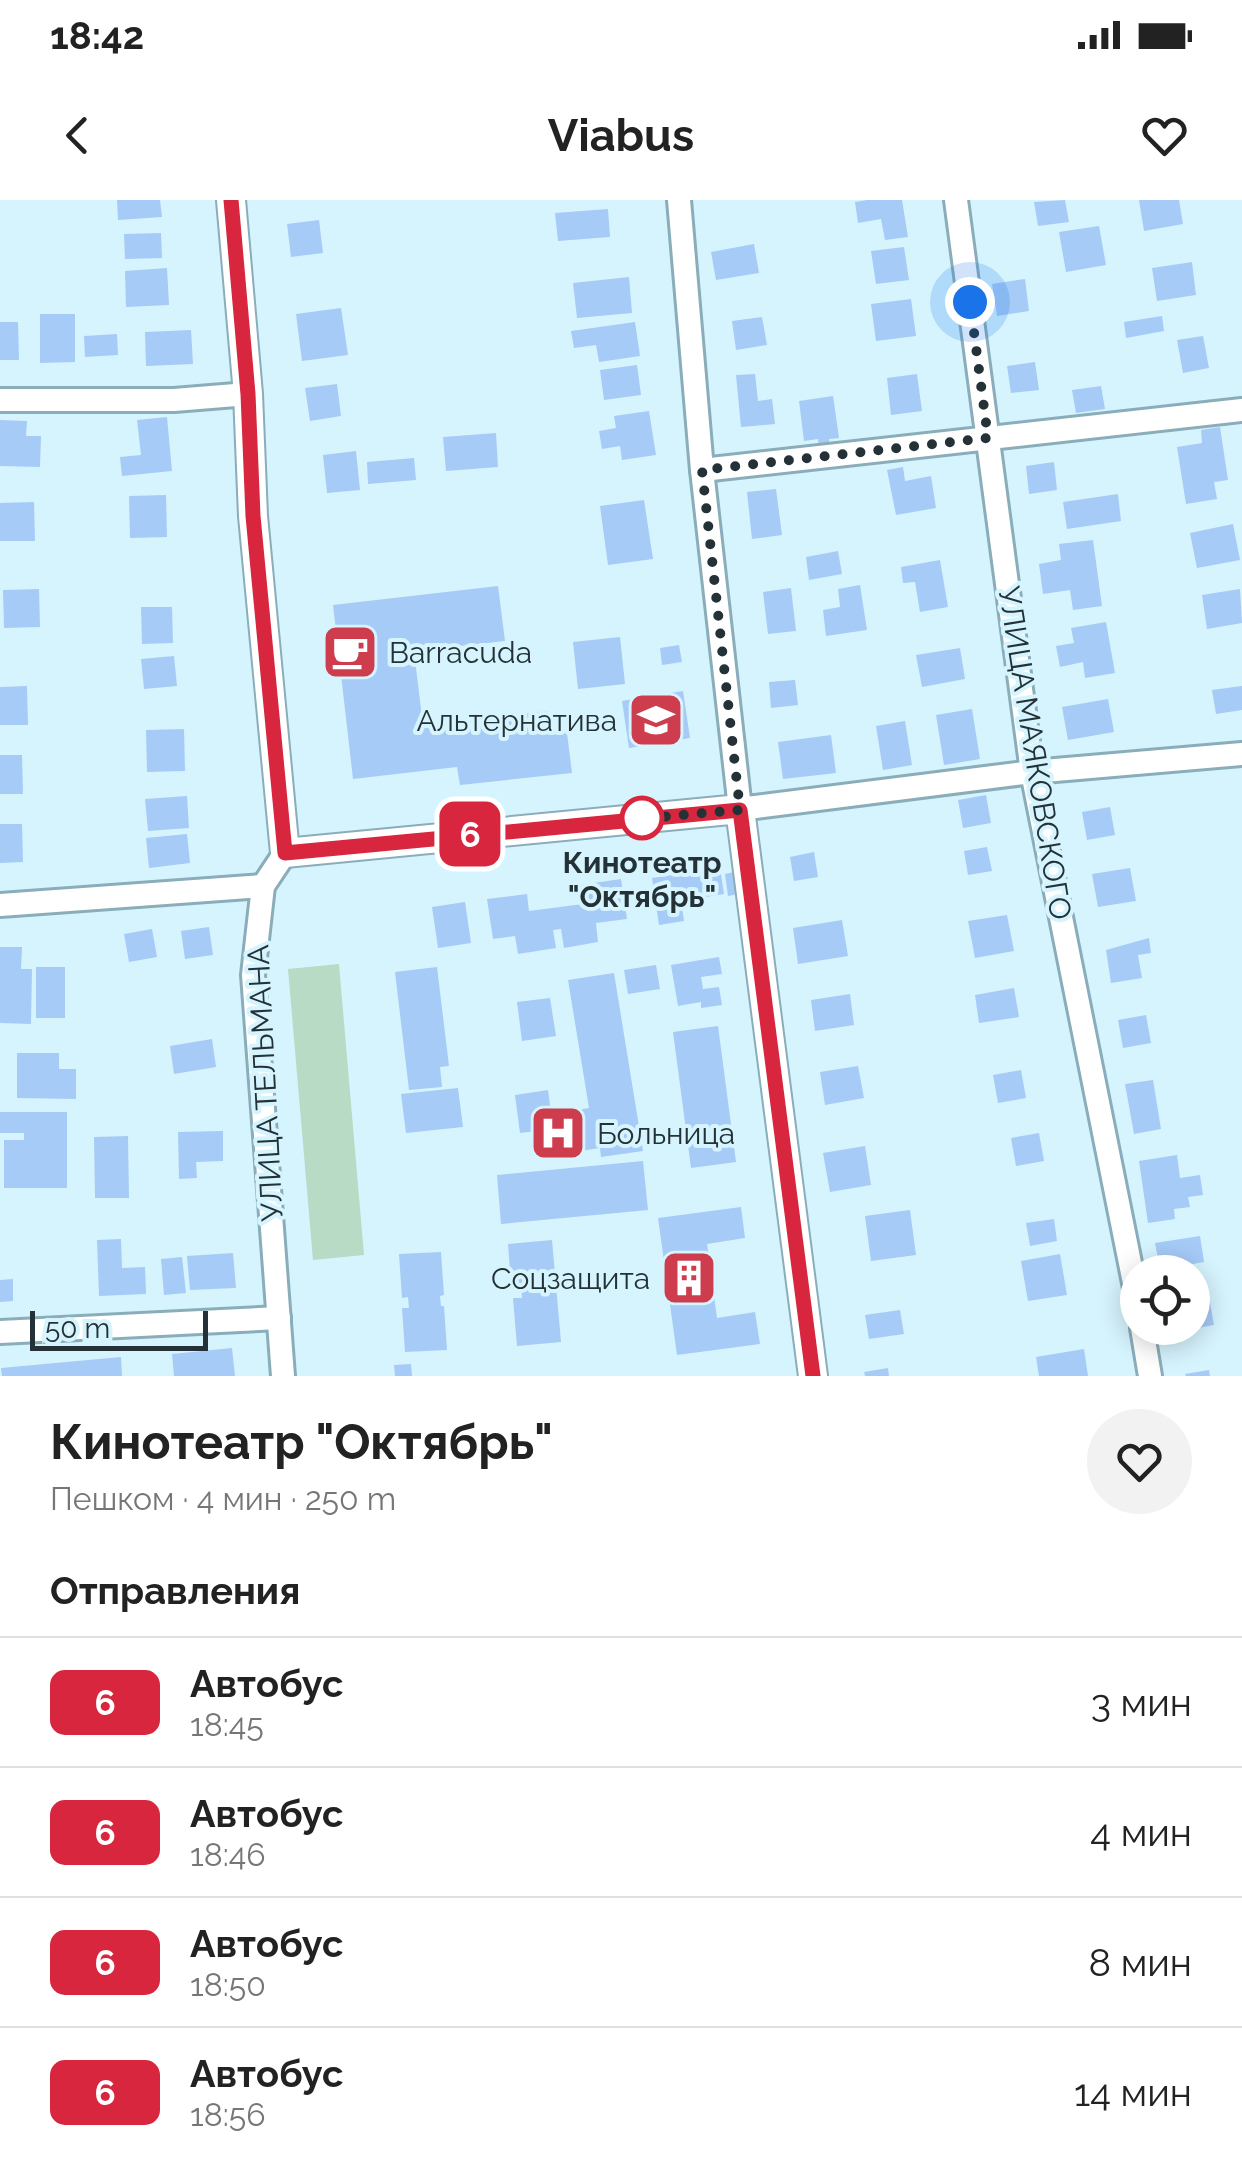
<!DOCTYPE html>
<html lang="ru">
<meta charset="utf-8">
<style>
:root{--surface:#fff;--page:#f2f2f2;--text:#222;--muted:#767676;--line:#e0e0e0}
body{margin:0;font-family:Raleway,sans-serif;background:var(--page);color:var(--text);height:100vh;display:flex;flex-direction:column;font-size:38px;white-space:nowrap}
*{box-sizing:border-box;margin:0}
p{font-size:32px;color:var(--muted)}
.icon{flex:none;width:55px;height:55px;fill:none;stroke:currentColor;stroke-width:2;stroke-linecap:round;stroke-linejoin:round}
.map{position:relative;height:1176px;overflow:hidden}
.details{display:flex;flex-direction:column;background:var(--surface);flex:1}
.details>*{flex:none}
.badge{padding:0 20px;border-radius:15px;font-size:35px;line-height:65px}
.controls{position:absolute;left:1120px;top:1055px;display:grid;gap:20px}
.controls a{display:grid;place-items:center;width:90px;height:90px;border-radius:50%;background:var(--surface);box-shadow:0 5px 25px #0003;font-size:50px}
.scale{position:absolute;left:30px;bottom:25px;width:178px;box-sizing:border-box;padding-left:10px;border:5px solid #243237;border-top:0;font-size:28px;line-height:35px;white-space:nowrap;color:#243237;-webkit-text-stroke:8px #d6f4fe;paint-order:stroke}
.you{position:absolute;width:50px;height:50px;margin:-25px;border:8px solid #fff;border-radius:50%;background:#1a73e8;box-shadow:0 0 0 15px #1a73e833}
.map>.badge{position:absolute;translate:-50% -50%;box-shadow:0 0 0 5px #fff}
h2{padding:0 50px;font-size:38px;line-height:90px}
.round{display:grid;place-items:center;flex:none;width:105px;height:105px;border-radius:52px;background:var(--page)}
.overview{display:flex;align-items:center;justify-content:space-between;height:170px;padding:0 50px}
h1{font-size:48px;font-weight:700;line-height:75px}
ul{padding:0;list-style:none}
li{display:flex;align-items:center;gap:30px;height:130px;padding:0 50px;border-top:2px solid var(--line)}
li div{flex:1}
li b{display:block;font-size:38px}
li em{font-style:normal}
li .badge{min-width:110px;font-weight:700;text-align:center}
.status{display:flex;justify-content:space-between;align-items:center;height:70px;padding:0 50px;background:var(--surface);direction:ltr}
.status svg{height:28px;fill:currentColor}
header{display:flex;justify-content:space-between;align-items:center;height:130px;padding:0 50px;background:var(--surface);font-size:45px;font-weight:700}
.map>svg:first-child{display:block}
</style>
<div class="status"><b>18:42</b><svg viewBox="0 0 49 12"><path d="M0 12V9h3v3zM5 12V6h3v6zM10 12V3h3v9zM15 12V0h3v12zM26 1h20v11H26zM47 4h2v5h-2z"/></svg></div>
<header><svg class="icon" aria-label="back" viewBox="0 0 24 24"><path d="M15 5l-7 7 7 7"/></svg>Viabus<svg class="icon" aria-label="heart" viewBox="0 0 24 24"><path d="M12 20l-8-8c-3-5 5-10 8-4 3-6 11-1 8 4z"/></svg></header>
<div class="map">
<svg width="1242" height="1176" viewBox="0 0 1242 1176">
<rect width="100%" height="100%" fill="#d6f4fe"/>
<!-- green -->
<path fill="#b7dbc5" d="M 339,764 L 364,1055 L 313,1060 L 288,769 Z"/>
<!-- building -->
<g fill="#a6cbf7">
<path d="M 117,0 L 160,0 L 162,17 L 118,20 Z"/>
<path d="M 867,0 L 902,0 L 908,37 L 885,40 L 881,19 L 858,23 L 855,2 Z"/>
<path d="M 1065,0 L 1069,22 L 1038,26 L 1034,2 Z"/>
<path d="M 1139,0 L 1179,0 L 1183,24 L 1144,31 Z"/>
<path d="M 608,9 L 610,37 L 558,41 L 555,13 Z"/>
<path d="M 319,20 L 323,53 L 291,57 L 287,24 Z"/>
<path d="M 1099,26 L 1106,65 L 1066,72 L 1059,32 Z"/>
<path d="M 161,33 L 162,58 L 125,59 L 124,34 Z"/>
<path d="M 754,44 L 759,73 L 716,80 L 711,52 Z"/>
<path d="M 904,47 L 909,80 L 876,84 L 871,51 Z"/>
<path d="M 1192,62 L 1196,95 L 1157,101 L 1152,68 Z"/>
<path d="M 167,68 L 169,105 L 126,107 L 125,71 Z"/>
<path d="M 629,77 L 632,113 L 577,118 L 573,83 Z"/>
<path d="M 1025,79 L 1029,111 L 997,116 L 992,84 Z"/>
<path d="M 911,99 L 916,136 L 876,141 L 871,104 Z"/>
<path d="M 341,108 L 348,155 L 302,161 L 296,114 Z"/>
<path d="M 40,114 L 75,114 L 75,162 L 40,163 Z"/>
<path d="M 1162,116 L 1164,131 L 1126,138 L 1124,122 Z"/>
<path d="M 762,117 L 767,145 L 736,150 L 732,121 Z"/>
<path d="M 0,122 L 18,122 L 19,160 L 0,160 Z"/>
<path d="M 635,122 L 640,156 L 599,162 L 596,145 L 574,148 L 571,131 Z"/>
<path d="M 191,130 L 193,164 L 146,166 L 145,132 Z"/>
<path d="M 117,134 L 118,155 L 85,157 L 84,136 Z"/>
<path d="M 1203,136 L 1209,168 L 1183,173 L 1177,140 Z"/>
<path d="M 1035,162 L 1039,190 L 1011,193 L 1007,166 Z"/>
<path d="M 637,165 L 641,195 L 604,200 L 600,170 Z"/>
<path d="M 755,174 L 758,201 L 772,199 L 775,224 L 741,227 L 736,175 Z"/>
<path d="M 917,174 L 922,211 L 891,215 L 887,178 Z"/>
<path d="M 337,184 L 341,216 L 310,221 L 305,188 Z"/>
<path d="M 1101,186 L 1105,209 L 1076,213 L 1072,190 Z"/>
<path d="M 833,196 L 839,238 L 829,239 L 830,249 L 819,251 L 818,239 L 804,241 L 799,201 Z"/>
<path d="M 649,211 L 656,255 L 622,260 L 620,246 L 602,249 L 599,231 L 616,228 L 614,216 Z"/>
<path d="M 167,217 L 172,271 L 122,276 L 120,257 L 141,255 L 137,220 Z"/>
<path d="M 0,220 L 27,221 L 26,236 L 41,236 L 40,267 L 0,266 Z"/>
<path d="M 1220,227 L 1228,280 L 1214,282 L 1217,299 L 1186,304 L 1177,247 L 1202,243 L 1201,230 Z"/>
<path d="M 496,233 L 498,267 L 446,271 L 443,237 Z"/>
<path d="M 356,251 L 360,290 L 327,293 L 323,255 Z"/>
<path d="M 414,258 L 416,280 L 368,284 L 367,262 Z"/>
<path d="M 1054,262 L 1057,290 L 1029,294 L 1026,266 Z"/>
<path d="M 903,267 L 905,281 L 931,276 L 936,308 L 896,315 L 887,270 Z"/>
<path d="M 776,289 L 782,335 L 752,339 L 747,292 Z"/>
<path d="M 1118,294 L 1121,321 L 1067,329 L 1063,302 Z"/>
<path d="M 166,295 L 167,337 L 130,338 L 129,296 Z"/>
<path d="M 644,300 L 653,359 L 608,365 L 600,306 Z"/>
<path d="M 34,302 L 35,341 L 0,341 L 0,303 Z"/>
<path d="M 1233,324 L 1240,360 L 1197,368 L 1190,333 Z"/>
<path d="M 1093,340 L 1102,406 L 1073,410 L 1070,390 L 1043,394 L 1039,364 L 1061,360 L 1059,344 Z"/>
<path d="M 838,351 L 842,374 L 809,380 L 806,357 Z"/>
<path d="M 940,360 L 948,407 L 920,412 L 915,382 L 903,383 L 901,367 Z"/>
<path d="M 860,385 L 867,430 L 826,436 L 823,410 L 840,407 L 838,389 Z"/>
<path d="M 498,386 L 505,441 L 414,451 L 423,526 L 547,511 L 550,535 L 567,533 L 572,573 L 460,585 L 457,567 L 353,579 L 333,405 Z"/>
<path d="M 791,388 L 796,431 L 768,434 L 763,392 Z"/>
<path d="M 39,389 L 40,427 L 4,428 L 3,390 Z"/>
<path d="M 1240,389 L 1242,423 L 1207,429 L 1202,395 Z"/>
<path d="M 141,407 L 172,407 L 173,443 L 142,444 Z"/>
<path d="M 1106,422 L 1115,473 L 1085,478 L 1083,462 L 1060,467 L 1056,446 L 1074,443 L 1071,428 Z"/>
<path d="M 620,437 L 625,484 L 578,489 L 573,442 Z"/>
<path d="M 679,445 L 682,462 L 662,465 L 660,448 Z"/>
<path d="M 960,448 L 965,479 L 922,487 L 916,455 Z"/>
<path d="M 174,456 L 177,486 L 144,489 L 141,459 Z"/>
<path d="M 795,480 L 798,505 L 771,508 L 769,482 Z"/>
<path d="M 27,486 L 28,525 L 0,525 L 0,487 Z"/>
<path d="M 1242,486 L 1242,510 L 1216,514 L 1212,490 Z"/>
<path d="M 683,491 L 690,538 L 629,548 L 622,501 Z"/>
<path d="M 1108,499 L 1114,532 L 1068,540 L 1062,507 Z"/>
<path d="M 972,509 L 980,559 L 944,565 L 936,515 Z"/>
<path d="M 905,521 L 912,565 L 883,570 L 876,526 Z"/>
<path d="M 184,529 L 185,571 L 147,572 L 146,530 Z"/>
<path d="M 831,535 L 836,573 L 783,579 L 778,542 Z"/>
<path d="M 0,555 L 22,555 L 23,594 L 0,594 Z"/>
<path d="M 986,595 L 991,623 L 963,628 L 958,600 Z"/>
<path d="M 187,596 L 189,628 L 148,631 L 145,599 Z"/>
<path d="M 1110,607 L 1115,635 L 1087,640 L 1082,612 Z"/>
<path d="M 0,624 L 22,624 L 23,662 L 0,663 Z"/>
<path d="M 187,634 L 190,663 L 149,668 L 146,638 Z"/>
<path d="M 987,647 L 992,671 L 968,675 L 964,651 Z"/>
<path d="M 814,652 L 818,677 L 794,681 L 790,657 Z"/>
<path d="M 720,668 L 724,694 L 681,701 L 684,721 L 659,725 L 652,678 Z"/>
<path d="M 1130,668 L 1136,701 L 1098,707 L 1092,674 Z"/>
<path d="M 740,671 L 743,693 L 728,696 L 725,674 Z"/>
<path d="M 621,679 L 627,719 L 596,723 L 598,742 L 564,748 L 561,729 L 553,730 L 556,748 L 518,754 L 515,736 L 493,739 L 487,699 L 527,694 L 529,711 L 583,704 L 580,685 Z"/>
<path d="M 465,702 L 471,743 L 438,748 L 432,707 Z"/>
<path d="M 1007,715 L 1014,751 L 975,758 L 968,721 Z"/>
<path d="M 842,720 L 848,756 L 798,764 L 793,728 Z"/>
<path d="M 209,727 L 213,755 L 185,759 L 181,731 Z"/>
<path d="M 152,729 L 157,757 L 129,762 L 124,734 Z"/>
<path d="M 1149,738 L 1151,753 L 1138,755 L 1142,778 L 1111,783 L 1106,750 Z"/>
<path d="M 0,747 L 22,747 L 21,769 L 32,769 L 31,824 L 0,823 Z"/>
<path d="M 719,757 L 722,774 L 701,777 L 703,789 L 719,787 L 722,805 L 701,808 L 701,802 L 678,806 L 671,765 Z"/>
<path d="M 656,765 L 660,789 L 628,794 L 624,770 Z"/>
<rect x="36" y="767" width="29" height="51"/>
<path d="M 437,767 L 449,866 L 440,867 L 442,887 L 409,890 L 395,772 Z"/>
<path d="M 614,773 L 643,951 L 601,957 L 600,948 L 567,953 L 564,935 L 581,932 L 578,910 L 589,908 L 568,780 Z"/>
<path d="M 1014,788 L 1019,817 L 979,823 L 975,795 Z"/>
<path d="M 850,794 L 854,825 L 815,831 L 811,800 Z"/>
<path d="M 550,798 L 556,836 L 522,841 L 517,802 Z"/>
<path d="M 1146,815 L 1151,843 L 1123,848 L 1118,820 Z"/>
<path d="M 718,826 L 736,962 L 691,968 L 673,832 Z"/>
<path d="M 212,839 L 216,867 L 174,874 L 170,846 Z"/>
<path d="M 17,853 L 59,853 L 59,869 L 76,869 L 76,899 L 17,898 Z"/>
<path d="M 858,866 L 864,898 L 825,905 L 820,872 Z"/>
<path d="M 1021,870 L 1026,898 L 998,903 L 993,875 Z"/>
<path d="M 1153,880 L 1161,929 L 1134,934 L 1125,884 Z"/>
<path d="M 458,888 L 463,927 L 406,933 L 401,894 Z"/>
<path d="M 548,890 L 553,929 L 520,933 L 515,895 Z"/>
<path d="M 0,912 L 67,912 L 67,988 L 4,988 L 4,940 L 24,940 L 24,933 L 0,933 Z"/>
<path d="M 223,931 L 223,961 L 196,962 L 197,978 L 179,979 L 178,932 Z"/>
<path d="M 1039,933 L 1044,961 L 1016,966 L 1011,938 Z"/>
<path d="M 128,936 L 129,998 L 95,998 L 94,937 Z"/>
<path d="M 865,946 L 871,985 L 830,992 L 823,953 Z"/>
<path d="M 1177,955 L 1180,978 L 1200,975 L 1203,995 L 1188,997 L 1190,1007 L 1174,1009 L 1175,1019 L 1148,1023 L 1139,961 Z"/>
<path d="M 643,961 L 648,1010 L 501,1024 L 497,975 Z"/>
<path d="M 741,1007 L 745,1038 L 707,1044 L 717,1118 L 755,1112 L 760,1144 L 677,1155 L 658,1018 Z"/>
<path d="M 910,1010 L 916,1055 L 871,1061 L 865,1016 Z"/>
<path d="M 1054,1019 L 1057,1041 L 1030,1046 L 1026,1023 Z"/>
<path d="M 1200,1036 L 1204,1062 L 1160,1070 L 1155,1043 Z"/>
<path d="M 121,1039 L 122,1068 L 145,1067 L 146,1094 L 99,1096 L 97,1040 Z"/>
<path d="M 552,1040 L 561,1142 L 517,1146 L 513,1098 L 522,1098 L 521,1084 L 511,1084 L 508,1044 Z"/>
<path d="M 441,1052 L 444,1095 L 440,1096 L 441,1106 L 444,1106 L 447,1150 L 405,1152 L 402,1108 L 409,1108 L 408,1097 L 402,1098 L 399,1054 Z"/>
<path d="M 233,1053 L 236,1088 L 190,1090 L 187,1056 Z"/>
<path d="M 1060,1054 L 1067,1095 L 1028,1101 L 1021,1061 Z"/>
<path d="M 182,1057 L 186,1093 L 164,1095 L 161,1059 Z"/>
<path d="M 13,1079 L 13,1101 L 0,1102 L 0,1080 Z"/>
<path d="M 1208,1092 L 1214,1125 L 1192,1129 L 1192,1095 Z"/>
<path d="M 900,1110 L 904,1134 L 869,1139 L 865,1115 Z"/>
<path d="M 232,1148 L 235,1176 L 174,1176 L 172,1154 Z"/>
<path d="M 1084,1149 L 1088,1176 L 1039,1176 L 1036,1157 Z"/>
<path d="M 121,1157 L 122,1176 L 2,1176 L 1,1168 Z"/>
<path d="M 411,1164 L 412,1176 L 395,1176 L 394,1165 Z"/>
<path d="M 888,1168 L 889,1176 L 865,1176 L 864,1172 Z"/>
<path d="M 1209,1170 L 1210,1176 L 1186,1176 L 1185,1174 Z"/>
</g>
<g fill="none" stroke-linecap="round" stroke-linejoin="round">
<!-- minor casing -->
<g stroke="#8aadba" stroke-width="28">
<g id="minor">
<path d="M 679,0 L 702,270 L 740,609 L 1032,572 L 1242,554"/>
<path d="M 956,0 L 1032,572 L 1138,1103"/>
<path d="M 0,200 L 174,200 L 248,194"/>
<path d="M 702,270 L 1242,210"/>
<path d="M 0,705 L 263,686"/>
<path d="M 1142,1128 L 1150,1176"/>
<path d="M 0,1132 L 279,1118"/>
<path d="M 283,1176 L 253,775 L 263,686 L 285,653"/>
</g>
</g>
<!-- tertiary casing -->
<g stroke="#8aadba" stroke-width="32">
<path id="tertiary" d="M 231,0 L 248,194 L 253,316 L 285,653 L 740,609 L 813,1176"/>
</g>
<!-- minor -->
<use href="#minor" stroke="#fff" stroke-width="22"/>
<!-- tertiary -->
<use href="#tertiary" stroke="#fff" stroke-width="28"/>
</g>
<g fill="none" stroke-linecap="round" stroke-linejoin="round">
<!-- line casing -->
<g stroke="#fff" stroke-width="22">
<path id="line" d="M 231,0 L 248,194 L 253,316 L 285,653 L 740,610 L 813,1176"/>
</g>
<!-- line -->
<use href="#line" stroke="#d7263d" stroke-width="15"/>
<!-- walk -->
<path stroke="#243237" stroke-width="10" stroke-dasharray="0 18" d="M 642,618 L 636,619 L 740,610 L 702,270 L 988,238 L 970,102"/>
</g>
<!-- icons -->
<defs>
<g id="cafe-square" transform="scale(2.875)"><rect x="-9" y="-9" width="18" height="18" rx="4" fill="#cd3d4e" stroke="#d6f4fe"/><path d="M-5.5-4.5H6V0H3Q3 3.5 0 3.5H-2.5Q-5.5 3.5-5.5 0ZM3-3.2v2h1.7v-2ZM-6 4.5H4V6H-6Z" fill="#fff"/></g>
<g id="school-square" transform="scale(2.875)"><rect x="-9" y="-9" width="18" height="18" rx="4" fill="#cd3d4e" stroke="#d6f4fe"/><path d="M0-5L7-2L0 1L-7-2ZM-4 1L0 2.5L4 1V4Q0 6-4 4Z" fill="#fff"/></g>
<g id="hospital-square" transform="scale(2.875)"><rect x="-9" y="-9" width="18" height="18" rx="4" fill="#cd3d4e" stroke="#d6f4fe"/><path d="M-5-5h3v3.5h4V-5h3V5h-3V1.5h-4V5h-3Z" fill="#fff"/></g>
<g id="building-square" transform="scale(2.875)"><rect x="-9" y="-9" width="18" height="18" rx="4" fill="#cd3d4e" stroke="#d6f4fe"/><path d="M-4-6H4V6H1V3H-1V6H-4ZM-2.5-4.3h1.7v1.8h-1.7ZM.8-4.3h1.7v1.8H.8ZM-2.5-1h1.7V.8h-1.7ZM.8-1h1.7V.8H.8Z" fill="#fff"/></g>
</defs>
<g fill-rule="evenodd">
<use href="#cafe-square" x="350" y="452"/>
<use href="#school-square" x="656" y="520"/>
<use href="#hospital-square" x="558" y="933"/>
<use href="#building-square" x="689" y="1078"/>
</g>
<!-- markers -->
<circle fill="#fff" stroke="#d7263d" stroke-width="5" cx="642" cy="618" r="20"/>
<g text-anchor="middle" dominant-baseline="central" stroke-width="8" stroke-linejoin="round" paint-order="stroke">
<!-- poi labels -->
<g font-size="30" fill="#243237" stroke="#d6f4fe" text-anchor="start">
<text x="389" y="452">Barracuda</text>
<text x="617" y="520" text-anchor="end">Альтернатива</text>
<text x="597" y="933">Больница</text>
<text x="650" y="1078" text-anchor="end">Соцзащита</text>
</g>
<!-- street labels -->
<g font-size="30" fill="#243237" stroke="#d6f4fe">
<text transform="translate(1035 553) rotate(81)">УЛИЦА МАЯКОВСКОГО</text>
<text transform="translate(265 883) rotate(-93)">УЛИЦА ТЕЛЬМАНА</text>
</g>
<!-- stop labels -->
<g font-size="30" font-weight="bold" fill="#243237" stroke="#d6f4fe">
<text x="642" y="662">Кинотеатр<tspan x="642" dy="34">"Октябрь"</tspan></text>
</g>
</g>
</svg>
<div class="controls">
<a><svg class="icon" aria-label="locate" viewBox="0 0 24 24"><circle cx="12" cy="12" r="6"/><path d="M12 2v4M12 18v4M2 12h4M18 12h4"/></svg></a>
</div>
<div class="scale">50 m</div>
<div class="you" style="left:970px;top:102px"></div>
<b class="badge" style="left:470px;top:634px;background:#d7263d;color:#fff">6</b>
</div>
<section class="details">
<div class="overview"><div><h1>Кинотеатр &quot;Октябрь&quot;</h1><p>Пешком · 4 мин · 250 m</p></div><a class="round"><svg class="icon" aria-label="heart" viewBox="0 0 24 24"><path d="M12 20l-8-8c-3-5 5-10 8-4 3-6 11-1 8 4z"/></svg></a></div>
<h2>Отправления</h2>
<ul>
<li><span class="badge" style="background:#d7263d;color:#fff">6</span><div><b>Автобус</b><p>18:45</p></div><em>3 мин</em></li>
<li><span class="badge" style="background:#d7263d;color:#fff">6</span><div><b>Автобус</b><p>18:46</p></div><em>4 мин</em></li>
<li><span class="badge" style="background:#d7263d;color:#fff">6</span><div><b>Автобус</b><p>18:50</p></div><em>8 мин</em></li>
<li><span class="badge" style="background:#d7263d;color:#fff">6</span><div><b>Автобус</b><p>18:56</p></div><em>14 мин</em></li>
</ul>
</section>
